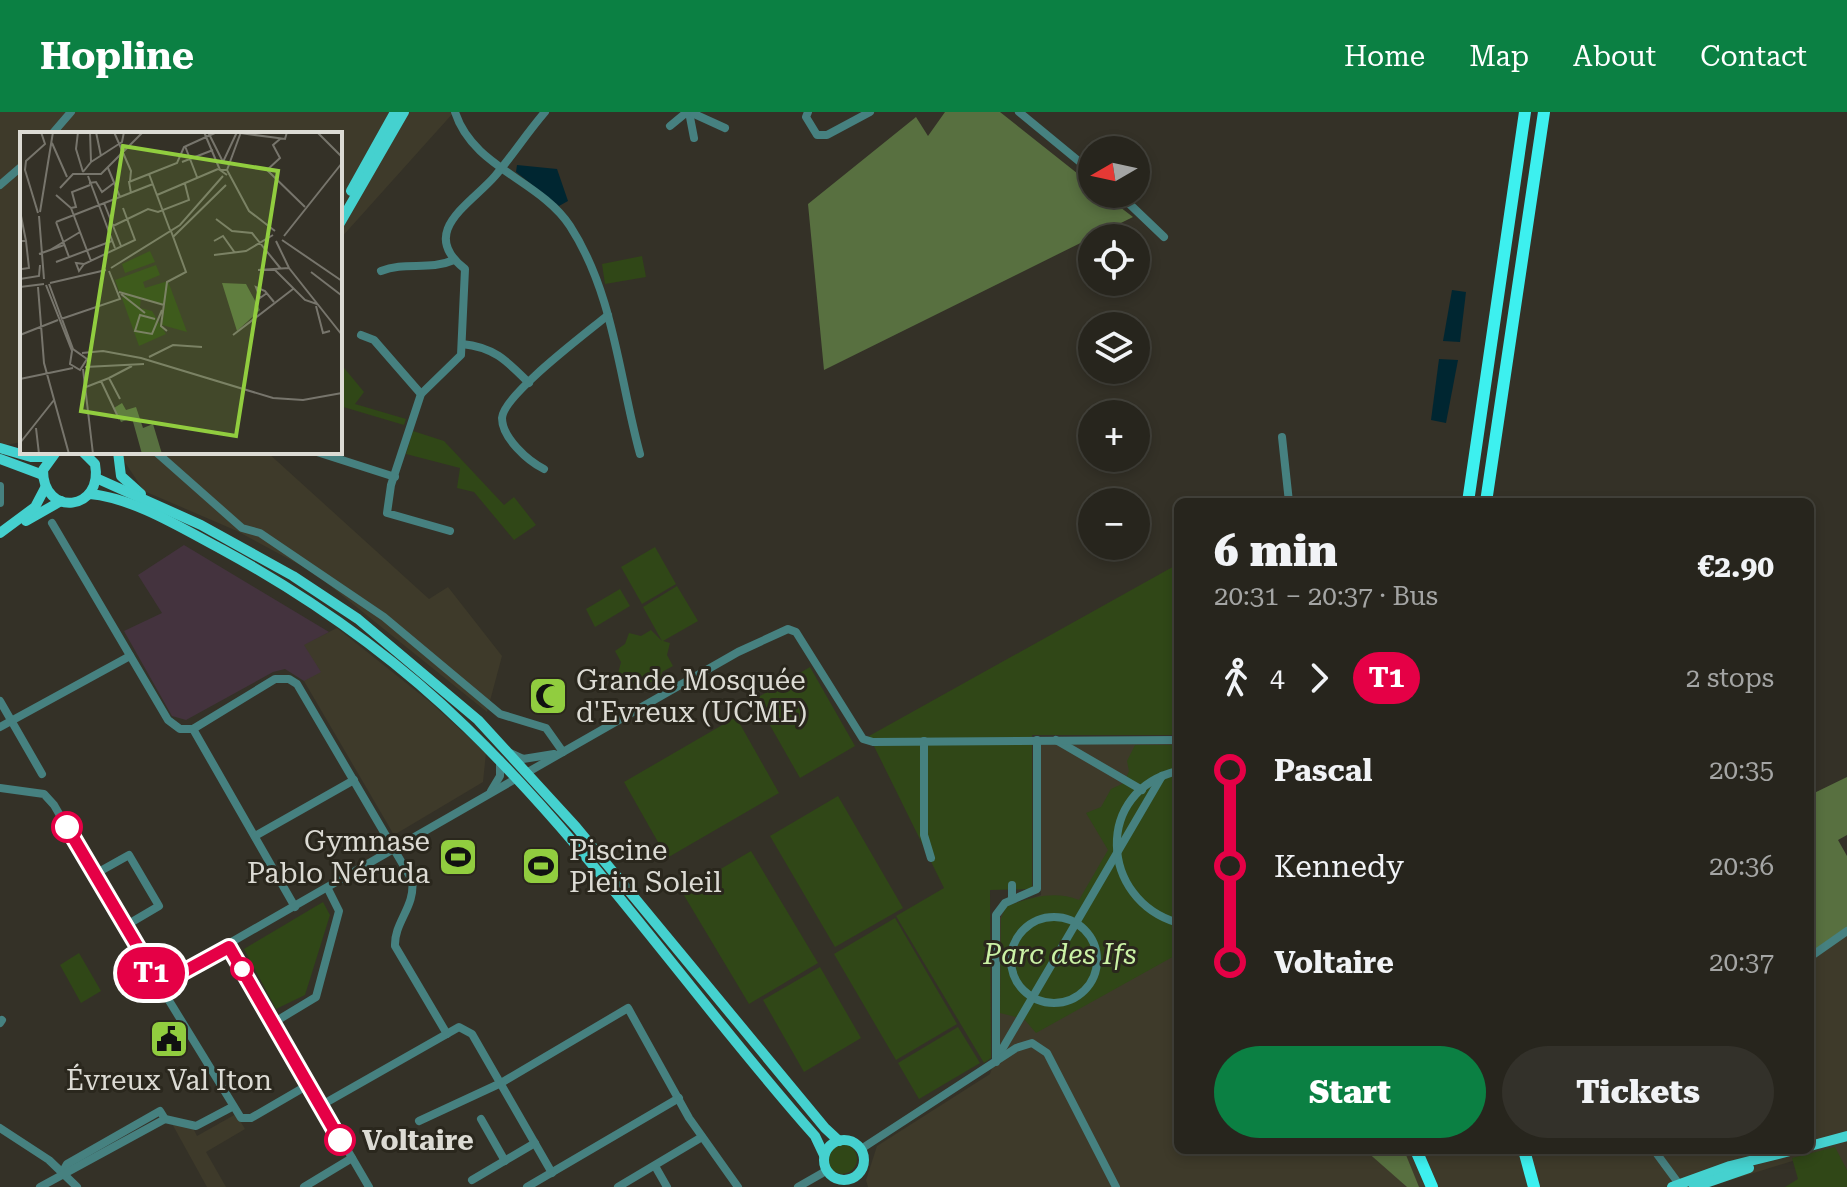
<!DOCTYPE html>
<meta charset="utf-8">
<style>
:root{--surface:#27251d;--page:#33312a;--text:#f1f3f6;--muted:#a4a5a4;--line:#43423b;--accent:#0b8043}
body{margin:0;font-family:"Roboto Serif",serif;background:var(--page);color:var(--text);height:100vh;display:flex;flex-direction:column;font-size:30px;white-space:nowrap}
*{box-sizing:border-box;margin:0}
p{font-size:26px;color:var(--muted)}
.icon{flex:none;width:44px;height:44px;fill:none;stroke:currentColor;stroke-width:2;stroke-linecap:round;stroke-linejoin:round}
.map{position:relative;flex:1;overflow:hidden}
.drawer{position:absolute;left:1174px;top:386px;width:640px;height:656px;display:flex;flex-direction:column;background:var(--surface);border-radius:12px;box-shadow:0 4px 12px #0003,0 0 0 2px var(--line)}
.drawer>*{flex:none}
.badge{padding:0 16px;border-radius:26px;font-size:28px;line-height:52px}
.needle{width:52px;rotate:261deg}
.controls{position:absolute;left:1078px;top:24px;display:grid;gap:16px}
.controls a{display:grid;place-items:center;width:72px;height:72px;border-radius:50%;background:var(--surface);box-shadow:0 4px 12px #0003,0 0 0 2px var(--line);font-size:40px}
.map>.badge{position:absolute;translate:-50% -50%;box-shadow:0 0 0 4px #fff}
.legs{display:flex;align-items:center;gap:12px;height:88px;padding:0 40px;font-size:26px}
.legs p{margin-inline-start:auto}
.summary{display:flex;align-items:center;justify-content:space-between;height:136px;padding:0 40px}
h1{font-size:44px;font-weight:800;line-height:60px}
.action{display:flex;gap:16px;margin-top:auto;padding:16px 40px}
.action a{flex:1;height:92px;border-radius:48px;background:var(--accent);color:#fff;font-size:32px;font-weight:800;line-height:92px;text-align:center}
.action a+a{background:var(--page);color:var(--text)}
ul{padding:0 40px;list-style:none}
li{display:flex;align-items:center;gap:28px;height:96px;font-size:30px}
li i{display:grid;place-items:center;width:12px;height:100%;margin:0 10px;background:currentColor}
li i::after{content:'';width:20px;height:20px;margin:-10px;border:6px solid;border-radius:50%;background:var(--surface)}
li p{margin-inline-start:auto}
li:first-child i{background:linear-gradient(#0000 50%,currentColor 0)}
li:last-child i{background:linear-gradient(currentColor 50%,#0000 0)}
header{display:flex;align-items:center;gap:48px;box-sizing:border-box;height:112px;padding:0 40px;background:var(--accent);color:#fff}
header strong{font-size:38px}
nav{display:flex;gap:44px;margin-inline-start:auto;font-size:28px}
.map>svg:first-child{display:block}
</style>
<header>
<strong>Hopline</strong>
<nav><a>Home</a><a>Map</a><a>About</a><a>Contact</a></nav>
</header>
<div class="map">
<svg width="1847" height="1075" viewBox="0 0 1847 1075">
<rect width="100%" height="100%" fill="#343127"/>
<!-- built -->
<g fill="#3e3a2a">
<path d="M 0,0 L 454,0 L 340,127 L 340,22 L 22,22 L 22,330 L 0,334 Z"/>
<path d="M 118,340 L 267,340 L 429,487 L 448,475 L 502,544 L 487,600 L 313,460 L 237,419 L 144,379 Z"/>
<path d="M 337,516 L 430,590 L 486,641 L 483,670 L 394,723 L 304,569 L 297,536 Z"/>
<path d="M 1178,629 L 1178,1038 L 1810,1038 L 1810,841 L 1847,815 L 1847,1058 L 1834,1036 L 1709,1075 L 868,1075 L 866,1068 L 877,1034 L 990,962 L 998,939 L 998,810 L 1004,797 L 1041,783 L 1037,630 Z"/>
<path d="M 236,1002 L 245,1017 L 206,1040 L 226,1075 L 207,1075 L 170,1008 L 192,1014 L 197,1024 Z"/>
</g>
<!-- education -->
<path fill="#44333e" d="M 184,433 L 329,520 L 304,533 L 321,560 L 304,569 L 285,557 L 273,560 L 186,608 L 172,604 L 124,519 L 162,501 L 138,463 Z"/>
<!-- green -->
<g fill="#304717">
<path d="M 642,144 L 646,165 L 605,172 L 602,152 Z"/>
<path d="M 340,251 L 364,280 L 355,292 L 406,307 L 404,313 L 340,294 Z"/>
<path d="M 413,319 L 444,329 L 504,393 L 514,385 L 536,413 L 514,428 L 474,380 L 457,376 L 460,356 L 406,342 Z"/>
<path d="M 655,435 L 676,472 L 642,492 L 621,455 Z"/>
<path d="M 1178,452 L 1177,623 L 1032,623 L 1032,777 L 990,778 L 991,946 L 984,951 L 896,804 L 944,776 L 869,624 Z"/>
<path d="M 677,474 L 698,509 L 663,529 L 670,531 L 667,543 L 673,554 L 662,560 L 659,572 L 647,569 L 636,575 L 630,565 L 618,562 L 621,550 L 615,539 L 625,532 L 629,521 L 641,524 L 651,518 L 662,529 L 643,495 Z"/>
<path d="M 620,477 L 630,494 L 595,515 L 586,497 Z"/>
<path d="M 810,555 L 855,634 L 800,666 L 755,587 Z"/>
<path d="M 736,605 L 779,681 L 667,746 L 624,670 Z"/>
<path d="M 1135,633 L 1178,633 L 1178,842 L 1036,921 L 1024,907 L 1000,901 L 1001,807 L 1006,794 C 1031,786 1053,778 1079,788 L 1108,738 L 1086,701 L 1101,695 L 1111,677 L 1124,671 L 1129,659 L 1127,649 Z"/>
<path d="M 838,684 L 903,796 L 835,835 L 770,724 Z"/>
<path d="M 751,739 L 818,851 L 749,892 L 682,780 Z"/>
<path d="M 323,790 L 330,803 L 305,883 L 276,897 L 244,837 Z"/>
<path d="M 895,806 L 957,912 L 896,948 L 834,842 Z"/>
<path d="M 79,841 L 101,879 L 81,891 L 60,853 Z"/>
<path d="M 820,855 L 861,926 L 804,960 L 763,888 Z"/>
<path d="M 958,915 L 980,951 L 919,987 L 898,951 Z"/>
<circle cx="842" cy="1047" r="15"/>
<path d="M 1835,1035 L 1847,1058 L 1847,1075 L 1785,1075 L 1798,1067 L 1792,1046 Z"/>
</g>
<!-- forest -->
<g fill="#587040">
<path d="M 945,0 L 1000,0 L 1092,73 L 1092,82 L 1103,82 L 1133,105 L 824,258 L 808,92 L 916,5 L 928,24 Z"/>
<path d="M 1847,665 L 1847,723 L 1838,728 L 1847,744 L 1847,815 L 1810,841 L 1810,683 Z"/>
<path d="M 1365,1038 L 1404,1038 L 1419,1075 L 1407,1075 Z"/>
</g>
<!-- water -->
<g fill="#002631">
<path d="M 517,53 L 557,57 L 568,89 L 559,94 L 516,60 Z"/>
<path d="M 1452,178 L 1466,180 L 1460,230 L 1443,229 Z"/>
<path d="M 1439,247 L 1458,248 L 1446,311 L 1431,308 Z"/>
</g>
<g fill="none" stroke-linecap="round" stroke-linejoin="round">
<!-- minor -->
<g stroke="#468180" stroke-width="8">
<path d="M 455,0 C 473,56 540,68 570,114 C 614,182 619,266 640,342"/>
<path d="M 689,0 L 694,26"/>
<path d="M 690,0 L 725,16"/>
<path d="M 808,0 L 806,5 L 817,23 L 827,23 L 870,0"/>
<path d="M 1019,0 L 1092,60"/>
<path d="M 670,14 L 687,0"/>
<path d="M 52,22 L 71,0"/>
<path d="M 0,73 L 22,54"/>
<path d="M 1119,82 L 1164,125"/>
<path d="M 381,159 C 405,149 429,159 454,148"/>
<path d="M 361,223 L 374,228 L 421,282"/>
<path d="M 462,232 C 494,235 507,249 529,271"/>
<path d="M 1282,325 L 1289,390"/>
<path d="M 156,340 L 242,416 L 260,421 L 384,505 L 500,602 L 546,616 L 563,640"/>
<path d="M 317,340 L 395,365"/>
<path d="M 544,357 C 528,349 502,326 502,306 C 503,283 588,220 608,203"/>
<path d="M 0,374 L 0,391"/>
<path d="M 52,411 L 168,608 L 180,617 L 193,617 L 275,567 L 289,567 L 297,572 L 412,768 C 416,794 394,810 395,834 L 447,922"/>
<path d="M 450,419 L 387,401 L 391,373 L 421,282 L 461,243 L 465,157 C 417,120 471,92 495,64 C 512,44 527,21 545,0"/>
<path d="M 0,589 L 42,662"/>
<path d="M 0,615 L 130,544"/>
<path d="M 193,617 L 295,795"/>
<path d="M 1056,628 L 1142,678"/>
<path d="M 924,629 L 924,723 L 931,746"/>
<path d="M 510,641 L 523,647 L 554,642"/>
<path d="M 1178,659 C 1094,678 1099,788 1178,811"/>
<path d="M 528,660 L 738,540 L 788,517 L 796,520 L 863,627 L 873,630 L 1178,628"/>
<path d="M 0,676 L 44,682 L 54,693 L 154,866 L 162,870"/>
<path d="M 491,679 L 500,664 L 500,648"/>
<path d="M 255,724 L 354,668"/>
<path d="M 95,762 L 129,743 L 159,794 L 125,814"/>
<path d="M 1012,773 L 1012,787"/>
<circle cx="1054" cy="848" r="43"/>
<path d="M 229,835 L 369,1075"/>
<path d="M 1810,845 L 1847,819"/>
<path d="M 162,870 L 517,666"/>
<path d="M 162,870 L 165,882 L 241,1006 L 251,1006 L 308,973"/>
<path d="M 0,911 L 2,908"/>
<path d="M 273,911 L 316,885 L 339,799 L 328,777"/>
<path d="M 997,946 L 1162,664"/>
<path d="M 996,950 L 996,803 L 1005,791 L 1037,777 L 1037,628"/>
<path d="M 320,994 L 459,915 L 472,922 L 552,1061"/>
<path d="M 481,1007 L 505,1049"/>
<path d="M 419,1009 L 501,971 L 628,896 L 689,1006 L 738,1075"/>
<path d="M 0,1016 L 49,1048 L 77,1075"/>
<path d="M 861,1037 L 1016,936 L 1032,931 L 1047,941 L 1116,1075"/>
<path d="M 1654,1038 L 1679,1072"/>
<path d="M 655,1054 L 667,1075"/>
<path d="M 62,1061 L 67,1052 L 160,999 L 165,1007 L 196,1014 L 232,995"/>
<path d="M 472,1068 L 535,1031"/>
<path d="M 40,1075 L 165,1007"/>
<path d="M 304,1075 L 352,1046"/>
<path d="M 527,1075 L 679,986"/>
<path d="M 618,1075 L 702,1025"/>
<path d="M 798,1075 L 826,1059"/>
</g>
<!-- major -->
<g stroke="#45d1cf" stroke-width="10">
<path d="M 351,79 L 395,0"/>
<path d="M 340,111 L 404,0"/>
<path d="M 0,336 L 31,345 L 50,345"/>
<path d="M 56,340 L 43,358 C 43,406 104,399 95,352 L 83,340"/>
<path d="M 118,340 L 121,364 L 141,382"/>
<path d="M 0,347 L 43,363"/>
<path d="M 96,366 L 201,413 L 293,464 L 358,507 L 478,608 L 576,715 L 825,1016 L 839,1029"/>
<path d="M 90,382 C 134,386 183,417 223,438 C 311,486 394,545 466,615 C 595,740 696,890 815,1024 L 824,1043"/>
<path d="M 26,409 L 61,389"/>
<path d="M 0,421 L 35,395 L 45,376"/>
<circle cx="844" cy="1048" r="20"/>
<path d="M 1810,1034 L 1847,1024"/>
<path d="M 1672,1075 L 1730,1054 L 1794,1038"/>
<path d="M 1694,1075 L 1749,1056"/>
</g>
<!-- highway -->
<g stroke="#3df0ef" stroke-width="12">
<path d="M 1468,390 L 1525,0"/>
<path d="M 1486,390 L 1544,0"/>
<path d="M 1416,1038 L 1432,1075"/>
<path d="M 1524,1038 L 1534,1075"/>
</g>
</g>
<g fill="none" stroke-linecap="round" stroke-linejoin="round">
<!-- line-1 casing -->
<g stroke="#fff" stroke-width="18">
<path id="line-1" d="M 67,715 L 158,869 L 167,869 L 229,835 L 340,1028"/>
</g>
<!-- line-1 -->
<use href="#line-1" stroke="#e50046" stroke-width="12"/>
</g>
<!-- icons -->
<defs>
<g id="mosque-square" transform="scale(2)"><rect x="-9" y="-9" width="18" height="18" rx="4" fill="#91cd3f" stroke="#2a271d"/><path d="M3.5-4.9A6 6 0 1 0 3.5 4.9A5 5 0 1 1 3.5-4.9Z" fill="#111"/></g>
<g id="stadium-square" transform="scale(2)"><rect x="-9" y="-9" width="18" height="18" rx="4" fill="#91cd3f" stroke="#2a271d"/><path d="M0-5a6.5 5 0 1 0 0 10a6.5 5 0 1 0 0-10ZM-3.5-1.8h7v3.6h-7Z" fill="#111"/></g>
<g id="civic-square" transform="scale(2)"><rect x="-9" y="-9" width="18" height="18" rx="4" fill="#91cd3f" stroke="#2a271d"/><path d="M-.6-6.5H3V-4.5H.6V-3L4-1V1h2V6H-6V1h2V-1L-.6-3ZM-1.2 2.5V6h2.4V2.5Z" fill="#111"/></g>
</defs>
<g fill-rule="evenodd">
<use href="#mosque-square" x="548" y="584"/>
<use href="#stadium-square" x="458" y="745"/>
<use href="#stadium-square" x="541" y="754"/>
<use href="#civic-square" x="169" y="927"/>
</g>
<!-- markers -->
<g fill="#fff" stroke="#e50046" stroke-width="4">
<circle cx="67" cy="715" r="14"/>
<circle cx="242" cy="857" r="10"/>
<circle cx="340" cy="1028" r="14"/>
</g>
<g text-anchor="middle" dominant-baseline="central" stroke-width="6" stroke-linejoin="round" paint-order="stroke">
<!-- poi labels -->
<g font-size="28" fill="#dcdbd4" stroke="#2a271d" text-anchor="start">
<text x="576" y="568">Grande Mosquée<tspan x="576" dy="32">d'Evreux (UCME)</tspan></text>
<text x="430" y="729" text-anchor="end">Gymnase<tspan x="430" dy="32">Pablo Néruda</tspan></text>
<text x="569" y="738">Piscine<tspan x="569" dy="32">Plein Soleil</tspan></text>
<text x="169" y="968" text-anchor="middle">Évreux Val Iton</text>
</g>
<!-- park labels -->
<g font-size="28" font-style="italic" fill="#caf1a5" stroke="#2a271d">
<text x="1060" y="842">Parc des Ifs</text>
</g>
<!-- stop labels -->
<g font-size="28" font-weight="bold" fill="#dcdbd4" stroke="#2a271d" text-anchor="start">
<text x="362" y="1028">Voltaire</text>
</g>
</g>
<!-- overview -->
<g transform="translate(20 20)">
<rect width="322" height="322" fill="#343127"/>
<path d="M 130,119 L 135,130 L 105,141 L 102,132 ZM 136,133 L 140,143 L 123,150 L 125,156 L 148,149 L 167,200 L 142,193 L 145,173 L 99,159 L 95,148 ZM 106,162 L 121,165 L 120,176 L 132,179 L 146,202 L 119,214 L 102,166 Z" fill="#304717"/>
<path d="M 202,151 L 226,152 L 240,178 L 217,199 ZM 102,271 L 106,278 L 116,275 L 123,296 L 133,292 L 142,322 L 122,322 L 112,286 L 101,290 L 94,276 Z" fill="#587040"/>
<path fill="none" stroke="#77756c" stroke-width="2" d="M 58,0 L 56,17 L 63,40M 76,0 L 81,24M 94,0 L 111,39 L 110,49M 184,0 L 200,38M 188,0 L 203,30 L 217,0M 297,0 L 322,25M 58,1 L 70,0 L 71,30 L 63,40M 220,1 L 265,7 L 267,0M 260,7 L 253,13 L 260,26 L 247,38 L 285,75M 32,11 L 47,45M 165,14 L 177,45M 71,30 L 102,10 L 104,0M 162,30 L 193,18M 88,36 L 100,65M 207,38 L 221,0M 129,42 L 150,98M 207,43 L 200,38 L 207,38 L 229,79 L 255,99M 68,44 L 95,116M 69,51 L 76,50 L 82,60 L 94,51M 40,56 L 53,42 L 81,42 L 123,0M 111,61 L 109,50 L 157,31 L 164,15 L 197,0M 36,63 L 51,76 L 71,129M 137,63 L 198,37M 84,71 L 101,114M 51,76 L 56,75 L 52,60 L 70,53M 20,80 L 33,0M 18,81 L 5,38 L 6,29 L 25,12 L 21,0M 19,84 L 24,147M 196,87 L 212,99 L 232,101 L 261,137M 36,90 L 133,52M 36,90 L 49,125M 93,94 L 128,77 L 138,80 L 169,68 L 165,52M 264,104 L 322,31M 153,105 L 206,53M 262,108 L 322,149M 0,109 L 6,109 L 1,84M 194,109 L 203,104 L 215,121M 256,109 L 269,136 L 322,203M 30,118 L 60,100M 19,122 L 44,113M 194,123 L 226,119 L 253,103M 36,130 L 92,109M 64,132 L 56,131 L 59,139 L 64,132 L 115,108 L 103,76M 91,136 L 160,93 L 203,44M 2,137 L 9,136 L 6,109M 254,137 L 285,168 L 297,172M 238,138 L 269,136M 291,140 L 321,163M 0,147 L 19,144 L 20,133M 30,151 L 86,138M 26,153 L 52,219 L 50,232 L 60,238 L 67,227 L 53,217 L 29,152M 0,155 L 24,152M 18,155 L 24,231 L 49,322M 99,160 L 144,173M 247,161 L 240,166 L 236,155 L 245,159 L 254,170M 101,162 L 125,181M 296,174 L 303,201 L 310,199M 41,187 L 100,167 L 89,139M 135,187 L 120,183 L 115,199 L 132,202 L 142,178M 147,199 L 141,194 L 147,150 L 166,140 L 151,99M 0,203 L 38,188M 213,203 L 273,157M 62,221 L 83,219 L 121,226 L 253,266 L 283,268 L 322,261M 129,225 L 153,213 L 182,215M 65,235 L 124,232M 63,237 L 73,322M 89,246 L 112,234M 0,247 L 53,236M 81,249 L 99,287M 66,255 L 89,246 L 100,267M 16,296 L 19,322M 0,311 L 34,268"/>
<path fill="#91cd3f" fill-opacity="0.15" stroke="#91cd3f" stroke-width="4" d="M 103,14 L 258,39 L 216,304 L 61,279 Z"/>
<rect width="322" height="322" fill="none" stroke="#dcdbd4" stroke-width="4"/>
</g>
</svg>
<div class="controls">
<a><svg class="needle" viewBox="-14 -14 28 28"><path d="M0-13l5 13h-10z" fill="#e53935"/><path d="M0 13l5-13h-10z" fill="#a4a5a4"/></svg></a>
<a><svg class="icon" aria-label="locate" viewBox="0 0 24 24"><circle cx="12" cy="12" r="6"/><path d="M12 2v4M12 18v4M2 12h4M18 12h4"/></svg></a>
<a><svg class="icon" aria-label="layers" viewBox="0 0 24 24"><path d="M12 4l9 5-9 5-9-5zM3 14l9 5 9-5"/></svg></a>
<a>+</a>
<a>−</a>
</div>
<b class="badge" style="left:151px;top:861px;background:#e50046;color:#fff">T1</b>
<section class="drawer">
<div class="summary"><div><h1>6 min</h1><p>20:31 – 20:37 · Bus</p></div><b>€2.90</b></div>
<div class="legs"><svg class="icon" aria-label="walk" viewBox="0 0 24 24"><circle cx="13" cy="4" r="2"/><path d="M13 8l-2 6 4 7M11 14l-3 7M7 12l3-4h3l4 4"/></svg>4<svg class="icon" aria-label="forward" viewBox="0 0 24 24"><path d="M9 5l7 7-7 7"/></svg><b class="badge" style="background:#e50046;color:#fff">T1</b><p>2 stops</p></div>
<ul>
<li><i style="color:#e50046"></i><b>Pascal</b><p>20:35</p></li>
<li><i style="color:#e50046"></i><span>Kennedy</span><p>20:36</p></li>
<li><i style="color:#e50046"></i><b>Voltaire</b><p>20:37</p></li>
</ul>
<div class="action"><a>Start</a><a>Tickets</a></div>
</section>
</div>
